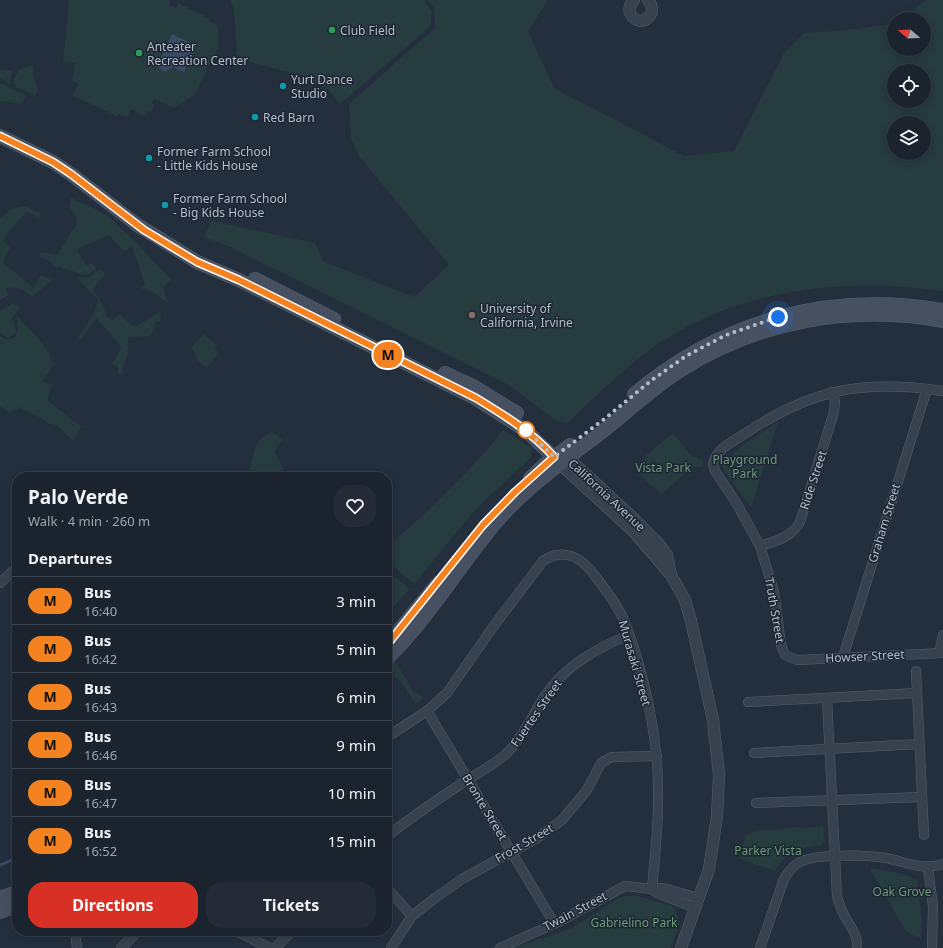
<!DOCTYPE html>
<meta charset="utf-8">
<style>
:root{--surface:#1b232e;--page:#242b36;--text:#f1f3f6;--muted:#a0a4aa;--line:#39404a;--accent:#d93025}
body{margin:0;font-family:"Noto Sans",sans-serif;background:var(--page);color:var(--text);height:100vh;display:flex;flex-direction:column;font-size:15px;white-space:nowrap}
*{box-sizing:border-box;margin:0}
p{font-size:13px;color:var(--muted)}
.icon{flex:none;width:22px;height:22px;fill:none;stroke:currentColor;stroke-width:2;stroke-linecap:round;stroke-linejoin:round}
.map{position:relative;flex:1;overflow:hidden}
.drawer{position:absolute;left:12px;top:472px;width:380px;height:464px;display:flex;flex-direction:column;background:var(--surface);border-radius:16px;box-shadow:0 2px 10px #0003,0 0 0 1px var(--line)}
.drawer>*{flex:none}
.badge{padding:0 8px;border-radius:13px;font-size:14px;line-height:26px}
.needle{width:26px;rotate:289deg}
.fabs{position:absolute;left:887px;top:12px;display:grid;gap:8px}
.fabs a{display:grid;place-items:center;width:44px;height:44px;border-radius:50%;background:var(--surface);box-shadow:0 2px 10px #0003,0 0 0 1px var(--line);font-size:20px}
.you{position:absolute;width:20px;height:20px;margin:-10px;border:3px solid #fff;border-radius:50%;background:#1a73e8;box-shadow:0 0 0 6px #1a73e833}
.map>.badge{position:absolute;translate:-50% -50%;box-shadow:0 0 0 2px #fff}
h2{padding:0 16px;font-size:15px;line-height:36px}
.round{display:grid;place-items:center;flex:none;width:42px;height:42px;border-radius:16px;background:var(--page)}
.head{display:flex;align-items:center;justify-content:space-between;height:68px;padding:0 16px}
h1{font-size:19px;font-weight:700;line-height:30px}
.primary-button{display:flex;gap:8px;margin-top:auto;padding:8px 16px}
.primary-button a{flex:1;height:46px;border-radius:16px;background:var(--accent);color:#fff;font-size:16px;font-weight:700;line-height:46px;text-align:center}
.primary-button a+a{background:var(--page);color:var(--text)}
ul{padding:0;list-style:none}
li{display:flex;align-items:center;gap:12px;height:48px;padding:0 16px;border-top:1px solid var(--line)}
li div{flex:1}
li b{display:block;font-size:15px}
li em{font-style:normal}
li .badge{min-width:44px;font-weight:700;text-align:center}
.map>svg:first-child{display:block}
</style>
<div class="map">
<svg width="943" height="948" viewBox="0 0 943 948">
<rect width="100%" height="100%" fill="#242f3e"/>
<!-- green -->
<g fill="#263c3f" fill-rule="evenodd">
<path d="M 69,0 L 170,0 L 170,5 L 176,8 L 178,3 L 210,19 L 209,21 L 218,26 L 219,45 L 195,94 L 174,108 L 154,99 L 152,103 L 155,105 L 151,112 L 147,111 L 145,116 L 131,109 L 127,118 L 119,114 L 117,116 L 72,95 L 78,84 L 71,80 L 74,72 L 75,63 L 63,62 Z"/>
<path d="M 230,0 L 423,0 L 432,11 L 430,27 L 340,104 L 327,88 L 291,73 L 237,58 L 234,10 Z"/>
<path d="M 427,0 L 548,0 L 528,31 L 554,88 L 684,156 L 734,151 L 784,53 L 804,33 L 847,30 L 894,24 L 894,49 L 924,49 L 924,19 L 902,19 L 926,0 L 943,0 L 943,291 C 841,276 728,290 644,354 C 617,375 592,400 567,423 L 557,421 L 507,384 L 233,248 L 204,237 L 211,221 L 315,243 L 323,261 L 414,297 L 449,265 L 359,156 L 351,138 L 349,104 L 435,28 L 434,6 ZM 894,71 L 924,71 L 924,101 L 894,101 ZM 894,123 L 924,123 L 924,153 L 894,153 Z"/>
<path d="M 34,65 L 33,76 L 38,89 L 35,96 L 16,87 L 13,82 L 19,70 Z"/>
<path d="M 0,69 L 13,71 L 10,78 L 10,84 L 0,78 Z"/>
<path d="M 0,83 L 26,96 L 21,104 L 0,101 Z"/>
<path d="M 71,197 C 81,204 88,205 99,211 C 107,215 116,223 123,230 C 141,245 153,264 172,279 L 163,287 L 169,304 L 154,293 L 141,288 L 145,284 L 132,247 L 124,251 L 109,235 L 81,247 L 77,251 L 87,266 L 92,263 L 96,269 C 81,282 76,268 62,269 L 62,267 L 57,267 L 57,269 L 50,261 L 39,256 L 41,252 L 58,255 L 63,245 L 66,244 L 67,238 L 76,226 L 77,217 L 69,207 Z"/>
<path d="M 24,206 L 40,212 L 41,218 L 27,212 L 8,232 L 4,241 L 10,248 L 3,263 L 34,288 L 41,275 L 52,280 L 32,297 C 24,289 18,286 6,288 L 8,295 L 0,300 L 0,219 L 11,209 Z"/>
<path d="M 101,269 L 105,274 L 93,289 L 102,303 L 107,317 L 113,320 L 120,314 L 131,325 L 137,326 L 161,311 L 160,321 L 156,321 L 155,325 L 156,326 L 150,336 L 128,337 L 128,354 L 122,368 L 123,372 L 120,375 L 118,373 L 118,367 L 112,364 L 121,348 L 120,345 L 96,318 L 81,340 L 77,338 C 86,326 95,314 98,300 L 77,277 L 88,278 Z"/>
<path d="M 13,303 L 20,308 L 12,318 L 16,328 L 16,333 L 8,338 L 0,333 L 0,311 Z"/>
<path d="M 16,315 C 25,325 51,348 51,361 L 55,363 L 42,381 L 52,385 L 47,400 L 73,421 L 82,426 L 73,440 L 56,425 L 47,423 L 45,420 L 19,407 L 10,413 L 0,406 L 0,336 C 6,340 10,341 16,336 L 18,327 Z"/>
<path d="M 204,334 L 217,346 L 214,348 L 219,353 L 206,368 L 198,361 L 194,354 L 195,352 L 191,348 Z"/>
<path d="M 778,422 L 751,508 L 723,469 L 723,462 L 747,442 Z"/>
<path d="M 503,430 L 532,448 L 531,457 L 475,510 L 414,584 L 387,561 L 387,547 C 429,511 469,473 503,430 Z"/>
<path d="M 272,432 L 283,440 L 277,446 L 275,453 L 288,477 L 286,475 L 283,477 L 244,477 C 255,465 251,456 257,444 C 259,439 267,435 272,432 Z"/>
<path d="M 673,433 L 692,457 L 703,459 L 703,467 L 693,466 L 662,494 C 655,488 643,480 639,472 C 633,462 665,440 673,433 Z"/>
<path d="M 387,570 L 410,589 L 387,614 Z"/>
<path d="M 395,661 L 413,691 L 424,698 L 416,704 L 401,682 L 387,670 Z"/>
<path d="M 17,721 L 17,766 L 15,766 L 13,762 L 14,727 Z"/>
<path d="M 823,826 L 824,841 L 821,845 C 801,847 786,852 775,871 L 740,859 L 745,836 L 758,830 L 778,830 L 791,827 L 807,828 Z"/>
<path d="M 871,868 L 904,874 L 917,880 L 922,920 L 921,939 L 907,932 L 904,928 L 871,871 Z"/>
<path d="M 628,896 L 638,896 L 674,907 L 680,923 L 671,948 L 513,948 L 570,929 L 621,897 Z"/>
</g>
<!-- water -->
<path fill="#394c67" d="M 172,34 L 196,46 L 184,72 L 172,67 L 165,72 L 159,68 L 159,62 Z"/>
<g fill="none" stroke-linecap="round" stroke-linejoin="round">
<!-- stream -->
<path stroke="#394c67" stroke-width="2.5" d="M 0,865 L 17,858"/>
<!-- minor casing -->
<g stroke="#565f6c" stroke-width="10">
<g id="minor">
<path d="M 943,391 C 863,379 811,389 743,435 C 731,442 716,450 713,464 L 715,471 L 737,504 L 760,546 L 774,592 L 781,645 L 785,655 L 797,660 L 943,653"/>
<path d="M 760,546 C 776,541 792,537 800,522 L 834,412 L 835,401 L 832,392"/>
<path d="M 0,583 L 14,570"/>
<path d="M 939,653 L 943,635"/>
<path d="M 843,657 L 927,389"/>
<path d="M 916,671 L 924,835"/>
<path d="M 827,699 L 837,896 C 838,901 840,906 842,911 C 848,925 858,931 857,948"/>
<path d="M 748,702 L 917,693"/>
<path d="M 427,711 L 554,923"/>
<path d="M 387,737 L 427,711 L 447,693 L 493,627 L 543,561 C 565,546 583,559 596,577 C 607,592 619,607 625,623 C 644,671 658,738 658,789 C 659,822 655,856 652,889"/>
<path d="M 754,753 L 919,744"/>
<path d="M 756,803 L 922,797"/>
<path d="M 387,836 C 412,817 438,799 464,782 C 478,773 493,765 505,755 C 522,739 532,716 544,697 C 565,666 595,649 629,635"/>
<path d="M 928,868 L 933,906 L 932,948"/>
<path d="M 387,888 L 412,916"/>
<path d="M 652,889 L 657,893 L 696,908"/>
<path d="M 75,931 L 77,948"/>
<path d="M 236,931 L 270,948"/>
<path d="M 121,948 L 138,931"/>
<path d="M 275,948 L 292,931"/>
<path d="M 391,948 L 412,916 L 435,898 L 462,879 L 537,838 L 562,820 L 587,790 L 601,763 L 612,757 L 657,756"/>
<path d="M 500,948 L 558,922 L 625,886 L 652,889 L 663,888 L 699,898"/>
<path d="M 760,948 L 784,879 C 788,873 791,867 798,863 C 815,853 866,855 886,858 C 906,862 923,871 943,864"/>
</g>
</g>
<!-- tertiary casing -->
<g stroke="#565f6c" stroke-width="12">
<g id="tertiary">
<path d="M 634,0 C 626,8 629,18 640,21 C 651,20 656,9 648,0"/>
<path d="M 568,458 L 630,515 L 657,542 L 667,555 L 671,575"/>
<path d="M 560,464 L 634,532 L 671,575 L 685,600 L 691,621 L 713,720 L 719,775 L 717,817 L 709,869 L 681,948"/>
</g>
</g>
<!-- secondary casing -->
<g stroke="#565f6c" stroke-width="14">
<g id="secondary">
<path d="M 0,136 L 53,162 L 71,174 L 136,224 L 197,262 L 239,280 L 475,398 L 525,430 L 559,462"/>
<path d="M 255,279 L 334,319"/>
<path d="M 445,373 L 473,386 L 517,413"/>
<path d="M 634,394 C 722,320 829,291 943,310"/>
<path d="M 530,478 L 546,463 L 570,445"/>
<path d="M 387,645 L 438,583"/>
<path d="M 387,659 C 430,617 460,564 499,519 C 529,485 567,459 602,432 C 627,412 651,390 678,372 C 756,321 852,304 943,321"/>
<path d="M 0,898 L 17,892"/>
<path d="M 0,912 L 17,906"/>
</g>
</g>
<!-- minor -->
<use href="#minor" stroke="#38414e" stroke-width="9"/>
<!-- tertiary -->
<use href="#tertiary" stroke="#38414e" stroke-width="11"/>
<!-- secondary -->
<use href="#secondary" stroke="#465061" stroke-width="13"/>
</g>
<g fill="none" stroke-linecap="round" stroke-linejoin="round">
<!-- line casing -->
<g stroke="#fff" stroke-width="9">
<path id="line" d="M 0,136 L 53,162 L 71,174 L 144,230 L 197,262 L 239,280 L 476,398 C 504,415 532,432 554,457 L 515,492 L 483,525 L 387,645"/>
</g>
<!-- line -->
<use href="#line" stroke="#f58220" stroke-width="6"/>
<!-- walk -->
<path stroke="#b4bcc9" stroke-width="4" stroke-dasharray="0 7.2" d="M 526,430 L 554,457 L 603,420 L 652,380 L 686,356 L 726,335 L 778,317"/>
</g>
<!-- markers -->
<g fill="#2e9e5b" stroke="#1d2633" stroke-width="1.5">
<circle cx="332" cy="30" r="4"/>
<circle cx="139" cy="53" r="4"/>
</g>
<g fill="#0f9aa8" stroke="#1d2633" stroke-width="1.5">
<circle cx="283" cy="86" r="4"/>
<circle cx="255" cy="117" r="4"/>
<circle cx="149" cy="158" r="4"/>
<circle cx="165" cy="205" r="4"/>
</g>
<circle fill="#8d6e63" stroke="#1d2633" stroke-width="1.5" cx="472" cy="315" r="4"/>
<circle fill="#fff" stroke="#f58220" stroke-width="2" cx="526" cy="430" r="8"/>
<g text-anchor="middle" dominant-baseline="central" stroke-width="3" stroke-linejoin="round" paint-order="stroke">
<!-- poi labels -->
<g font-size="12" fill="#b4bcc9" stroke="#1d2633" text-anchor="start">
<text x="340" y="30">Club Field</text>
<text x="147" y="46">Anteater<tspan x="147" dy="14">Recreation Center</tspan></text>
<text x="291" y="79">Yurt Dance<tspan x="291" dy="14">Studio</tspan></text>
<text x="263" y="117">Red Barn</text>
<text x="157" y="151">Former Farm School<tspan x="157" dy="14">- Little Kids House</tspan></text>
<text x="173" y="198">Former Farm School<tspan x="173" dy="14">- Big Kids House</tspan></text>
<text x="480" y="308">University of<tspan x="480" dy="14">California, Irvine</tspan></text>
</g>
<!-- park labels -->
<g font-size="12" fill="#6b9a76" stroke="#1d2633">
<text x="745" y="459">Playground<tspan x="745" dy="14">Park</tspan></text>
<text x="663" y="467">Vista Park</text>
<text x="768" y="850">Parker Vista</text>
<text x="902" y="891">Oak Grove</text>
<text x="634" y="922">Gabrielino Park</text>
</g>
<!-- street labels -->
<g font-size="12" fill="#b4bcc9" stroke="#1d2633">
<text transform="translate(813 480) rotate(-72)">Ride Street</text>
<text transform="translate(607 495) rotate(43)">California Avenue</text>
<text transform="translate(884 523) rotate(-73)">Graham Street</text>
<text transform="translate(775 610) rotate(80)">Truth Street</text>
<text transform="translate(865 656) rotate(-3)">Howser Street</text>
<text transform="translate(635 663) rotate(74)">Murasaki Street</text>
<text transform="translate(536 713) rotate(-55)">Fuertes Street</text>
<text transform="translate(485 807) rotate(59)">Bronte Street</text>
<text transform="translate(524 843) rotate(-30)">Frost Street</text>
<text transform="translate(575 911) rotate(-28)">Twain Street</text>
</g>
</g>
</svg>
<div class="fabs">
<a><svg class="needle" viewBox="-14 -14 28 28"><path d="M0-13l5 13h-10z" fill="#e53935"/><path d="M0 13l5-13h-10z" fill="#a0a4aa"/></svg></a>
<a><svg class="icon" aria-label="locate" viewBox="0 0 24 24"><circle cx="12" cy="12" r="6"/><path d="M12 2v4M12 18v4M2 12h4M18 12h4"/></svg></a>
<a><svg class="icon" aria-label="layers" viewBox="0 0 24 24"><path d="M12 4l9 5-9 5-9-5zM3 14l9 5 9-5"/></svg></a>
</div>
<div class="you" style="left:778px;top:317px"></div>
<b class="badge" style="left:388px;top:355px;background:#f58220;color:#111">M</b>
<section class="drawer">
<div class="head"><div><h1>Palo Verde</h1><p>Walk · 4 min · 260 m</p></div><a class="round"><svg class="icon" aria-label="heart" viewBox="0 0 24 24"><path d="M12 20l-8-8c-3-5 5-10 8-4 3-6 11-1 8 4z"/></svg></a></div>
<h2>Departures</h2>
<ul>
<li><span class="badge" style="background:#f58220;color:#111">M</span><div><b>Bus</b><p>16:40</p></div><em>3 min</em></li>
<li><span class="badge" style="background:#f58220;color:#111">M</span><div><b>Bus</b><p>16:42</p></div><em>5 min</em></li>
<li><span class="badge" style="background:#f58220;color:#111">M</span><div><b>Bus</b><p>16:43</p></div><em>6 min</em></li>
<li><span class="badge" style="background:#f58220;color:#111">M</span><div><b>Bus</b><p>16:46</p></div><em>9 min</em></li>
<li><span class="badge" style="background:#f58220;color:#111">M</span><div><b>Bus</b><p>16:47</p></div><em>10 min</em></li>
<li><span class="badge" style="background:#f58220;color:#111">M</span><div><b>Bus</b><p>16:52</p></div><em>15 min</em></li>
</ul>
<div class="primary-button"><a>Directions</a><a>Tickets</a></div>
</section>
</div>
